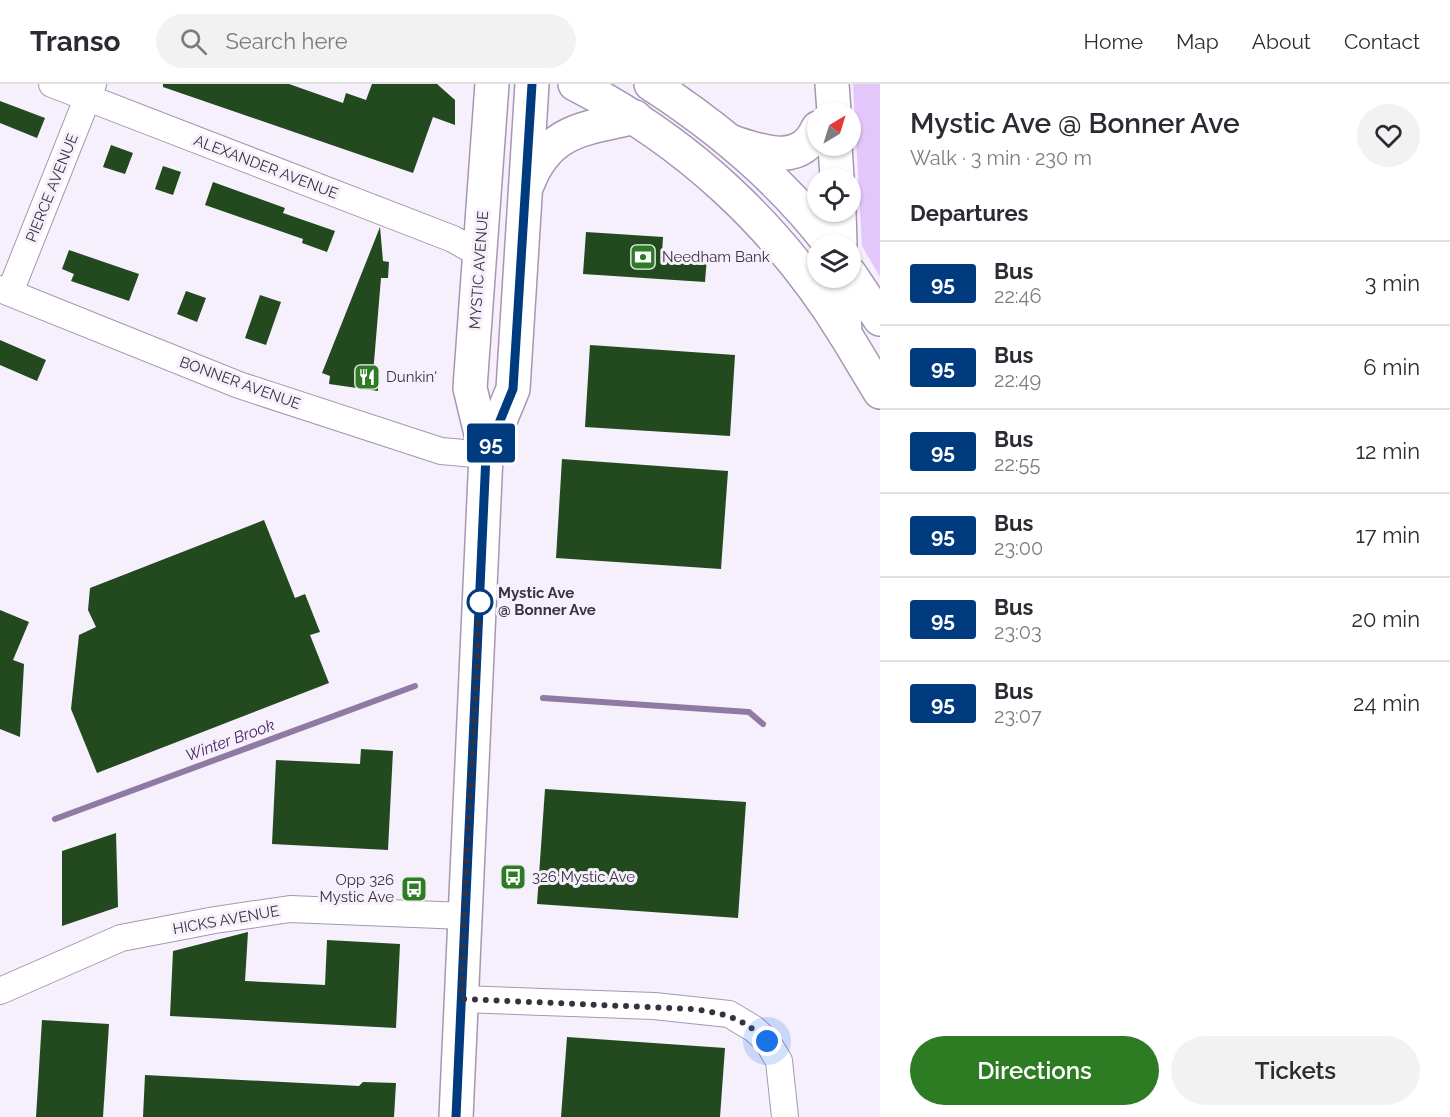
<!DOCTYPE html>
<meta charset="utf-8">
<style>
:root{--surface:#fff;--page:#f2f2f3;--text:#2b2b33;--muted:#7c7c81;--line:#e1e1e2;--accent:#2d7b23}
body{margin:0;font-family:Raleway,sans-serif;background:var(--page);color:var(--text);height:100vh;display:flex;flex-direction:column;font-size:22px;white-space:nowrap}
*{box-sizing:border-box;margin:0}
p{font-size:20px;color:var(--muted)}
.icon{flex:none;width:33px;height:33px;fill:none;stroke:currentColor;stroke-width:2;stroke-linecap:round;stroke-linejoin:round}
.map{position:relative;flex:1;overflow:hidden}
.sheet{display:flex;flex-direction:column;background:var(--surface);width:570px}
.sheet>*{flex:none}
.badge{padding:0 12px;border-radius:4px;font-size:21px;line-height:39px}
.needle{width:39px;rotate:38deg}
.buttons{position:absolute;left:807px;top:18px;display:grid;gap:12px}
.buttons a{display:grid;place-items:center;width:54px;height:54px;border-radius:50%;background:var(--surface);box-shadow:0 2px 4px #0004;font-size:30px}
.you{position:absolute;width:30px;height:30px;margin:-15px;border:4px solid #fff;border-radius:50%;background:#1a73e8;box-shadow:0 0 0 9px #1a73e833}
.map>.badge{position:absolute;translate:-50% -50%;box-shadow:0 0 0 3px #fff}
h2{padding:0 30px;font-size:22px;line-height:54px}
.round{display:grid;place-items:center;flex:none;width:63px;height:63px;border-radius:32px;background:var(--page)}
.overview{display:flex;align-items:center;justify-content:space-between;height:102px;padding:0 30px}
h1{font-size:28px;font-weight:600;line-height:45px}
.button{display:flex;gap:12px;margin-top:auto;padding:12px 30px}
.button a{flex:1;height:69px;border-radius:36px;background:var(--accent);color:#fff;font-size:24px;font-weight:600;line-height:69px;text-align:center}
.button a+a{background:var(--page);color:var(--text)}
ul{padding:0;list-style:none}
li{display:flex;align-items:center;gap:18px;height:84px;padding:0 30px;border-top:2px solid var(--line)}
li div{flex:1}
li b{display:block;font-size:22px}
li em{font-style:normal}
li .badge{min-width:66px;font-weight:700;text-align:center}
header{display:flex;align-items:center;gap:36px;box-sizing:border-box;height:84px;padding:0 30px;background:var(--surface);border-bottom:2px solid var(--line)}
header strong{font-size:28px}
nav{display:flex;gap:33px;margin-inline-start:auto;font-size:21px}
.search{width:420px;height:54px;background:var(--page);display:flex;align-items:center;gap:15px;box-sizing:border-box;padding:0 21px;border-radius:33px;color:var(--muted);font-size:22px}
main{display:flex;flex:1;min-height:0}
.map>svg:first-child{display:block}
</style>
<header>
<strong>Transo</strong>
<div class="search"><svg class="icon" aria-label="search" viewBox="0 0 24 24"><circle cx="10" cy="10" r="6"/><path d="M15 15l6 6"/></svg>Search here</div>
<nav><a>Home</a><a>Map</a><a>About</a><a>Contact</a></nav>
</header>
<main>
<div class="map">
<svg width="880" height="1033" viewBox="0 0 880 1033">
<rect width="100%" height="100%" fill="#f6effc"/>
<!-- green -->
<path fill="#e3c6fa" d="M 853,0 L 880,0 L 880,193 L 862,162 Z"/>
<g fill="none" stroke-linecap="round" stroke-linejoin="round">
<!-- stream -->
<g stroke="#9079a2" stroke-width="6">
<path d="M 543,614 L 749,628 L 763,640"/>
<path d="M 55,735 L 415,602"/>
</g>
</g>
<!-- building -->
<g fill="#23491e">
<path d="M 163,0 L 289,0 L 343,19 L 346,9 L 366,16 L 372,0 L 437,0 L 455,16 L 455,41 L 433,33 L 413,89 L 163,3 Z"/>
<path d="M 0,17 L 45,34 L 37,54 L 0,39 Z"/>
<path d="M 111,61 L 133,69 L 125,90 L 103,83 Z"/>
<path d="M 163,82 L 181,88 L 173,111 L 155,105 Z"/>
<path d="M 213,98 L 285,124 L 283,129 L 335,147 L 327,168 L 302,159 L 303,155 L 205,121 Z"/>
<path d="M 380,143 L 383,177 L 389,178 L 388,194 L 381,194 L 373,290 L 378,291 L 378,307 L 329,300 L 330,292 L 322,289 Z"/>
<path d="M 586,148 L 663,153 L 662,170 L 707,173 L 705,198 L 583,190 Z"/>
<path d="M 69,166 L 139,190 L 129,217 L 71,197 L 74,190 L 62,185 Z"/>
<path d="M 186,207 L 206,214 L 197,238 L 177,230 Z"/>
<path d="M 260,211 L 281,218 L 266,261 L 245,254 Z"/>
<path d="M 0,256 L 46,276 L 37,297 L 0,281 Z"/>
<path d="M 590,261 L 735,271 L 730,352 L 585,343 Z"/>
<path d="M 562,375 L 728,387 L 721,485 L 556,474 Z"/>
<path d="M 264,436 L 295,514 L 305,510 L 320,548 L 310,551 L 329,599 L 97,689 L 71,625 L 79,551 L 96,543 L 88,526 L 90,504 Z"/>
<path d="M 0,526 L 29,538 L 13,576 L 24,580 L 20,653 L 0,645 Z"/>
<path d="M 361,665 L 393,667 L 388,766 L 272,760 L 276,676 L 360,680 Z"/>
<path d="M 545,705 L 746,718 L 738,834 L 537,820 Z"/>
<path d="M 116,749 L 118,823 L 62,842 L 62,767 Z"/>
<path d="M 248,848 L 245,897 L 325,901 L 327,856 L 400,860 L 396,944 L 170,932 L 173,867 Z"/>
<path d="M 42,936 L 109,940 L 103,1033 L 36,1033 Z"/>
<path d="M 567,953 L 725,964 L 720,1033 L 561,1033 Z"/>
<path d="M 145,991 L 359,1002 L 363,998 L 396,999 L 394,1033 L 143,1033 Z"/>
</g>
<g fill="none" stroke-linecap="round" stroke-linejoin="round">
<!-- street casing -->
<g stroke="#a696b4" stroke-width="28">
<g id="street">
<path d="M 52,0 L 453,155 L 479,170"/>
<path d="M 0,205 L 239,301 L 441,367 L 486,371"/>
<path d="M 10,208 L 93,0"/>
<path d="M 0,907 L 121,854 L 215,836 L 290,825 L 464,832"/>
<path d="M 462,915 L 654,922 L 729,930 L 754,945 L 767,957 L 779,977 L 785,1033"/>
</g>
</g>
<!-- secondary casing -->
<g stroke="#a696b4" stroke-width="36">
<g id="secondary">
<path d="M 575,0 C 687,57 779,143 845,250"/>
<path d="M 651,0 C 719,44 781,96 830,160"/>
<path d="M 528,99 C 549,45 585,45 635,33"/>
<path d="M 486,371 L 513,305 L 532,0"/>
<path d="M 456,1033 L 486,371 L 470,304 L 492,0"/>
</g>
</g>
<!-- primary casing -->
<g stroke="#a696b4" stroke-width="36">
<g id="primary">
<path d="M 832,0 L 834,28"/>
<path d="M 732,58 C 763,68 800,83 818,44"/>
<path d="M 835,62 L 837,94"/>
<path d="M 839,128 L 840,160"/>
</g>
</g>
<!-- highway casing -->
<g stroke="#a696b4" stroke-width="36">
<g id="highway">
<path d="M 850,190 L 880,235"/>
<path d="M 842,194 L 845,250 L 880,308"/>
</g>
</g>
<!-- street -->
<use href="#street" stroke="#fff" stroke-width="26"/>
<!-- secondary -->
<use href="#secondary" stroke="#fff" stroke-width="33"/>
<!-- primary -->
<use href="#primary" stroke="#fff" stroke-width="33"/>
<!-- highway -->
<use href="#highway" stroke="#fff" stroke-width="33"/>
</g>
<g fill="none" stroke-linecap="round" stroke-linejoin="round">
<!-- line casing -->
<g stroke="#fff" stroke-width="14">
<path id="line" d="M 456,1033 L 486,371 L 513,305 L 532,0"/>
</g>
<!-- line -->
<use href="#line" stroke="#003b80" stroke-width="9"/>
<!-- walk -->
<path stroke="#39323e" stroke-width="6" stroke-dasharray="0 10.8" d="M 480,518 L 464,832 L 462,915 L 693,925 C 726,930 741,933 767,957"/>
</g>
<!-- icons -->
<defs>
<g id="bank-square" transform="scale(1.35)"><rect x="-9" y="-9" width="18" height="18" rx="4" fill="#2d7b23" stroke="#f6effc"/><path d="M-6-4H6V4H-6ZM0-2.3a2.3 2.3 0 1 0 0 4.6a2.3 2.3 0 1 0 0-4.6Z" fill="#fff"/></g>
<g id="restaurant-square" transform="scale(1.35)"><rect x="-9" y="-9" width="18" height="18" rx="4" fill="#2d7b23" stroke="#f6effc"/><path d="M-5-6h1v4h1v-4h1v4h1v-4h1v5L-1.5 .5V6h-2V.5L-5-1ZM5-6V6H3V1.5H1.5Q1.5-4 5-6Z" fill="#fff"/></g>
<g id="bus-square" transform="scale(1.35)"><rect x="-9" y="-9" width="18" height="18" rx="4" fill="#2d7b23" stroke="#f6effc"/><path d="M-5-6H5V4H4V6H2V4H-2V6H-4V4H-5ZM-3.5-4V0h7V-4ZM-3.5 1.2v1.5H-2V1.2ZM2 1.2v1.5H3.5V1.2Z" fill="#fff"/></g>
</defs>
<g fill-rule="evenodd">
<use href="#bank-square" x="643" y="173"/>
<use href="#restaurant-square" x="367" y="293"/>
<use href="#bus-square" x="513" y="793"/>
<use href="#bus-square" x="414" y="805"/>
</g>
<!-- markers -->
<circle fill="#fff" stroke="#003b80" stroke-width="3" cx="480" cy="518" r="12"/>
<g text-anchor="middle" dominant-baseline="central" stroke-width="6" stroke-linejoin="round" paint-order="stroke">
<!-- street labels -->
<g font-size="15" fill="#39323e" stroke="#f6effc">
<text transform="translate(266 83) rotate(21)">ALEXANDER AVENUE</text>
<text transform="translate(52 104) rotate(-68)">PIERCE AVENUE</text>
<text transform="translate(479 186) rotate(-86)">MYSTIC AVENUE</text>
<text transform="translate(240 299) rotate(20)">BONNER AVENUE</text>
<text transform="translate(226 836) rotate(-10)">HICKS AVENUE</text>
</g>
<!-- poi labels -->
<g font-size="15" fill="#39323e" stroke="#f6effc" text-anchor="start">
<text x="662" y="173">Needham Bank</text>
<text x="386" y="293">Dunkin'</text>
<text x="532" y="793">326 Mystic Ave</text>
<text x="394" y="796" text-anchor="end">Opp 326<tspan x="394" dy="17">Mystic Ave</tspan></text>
</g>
<!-- stop labels -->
<g font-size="15" font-weight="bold" fill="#39323e" stroke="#f6effc" text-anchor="start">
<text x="498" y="509">Mystic Ave<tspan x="498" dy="17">@ Bonner Ave</tspan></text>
</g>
<!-- water labels -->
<g font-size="16" font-style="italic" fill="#492362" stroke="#f6effc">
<text transform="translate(230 656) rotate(-20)">Winter Brook</text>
</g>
</g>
</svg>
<div class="buttons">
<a><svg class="needle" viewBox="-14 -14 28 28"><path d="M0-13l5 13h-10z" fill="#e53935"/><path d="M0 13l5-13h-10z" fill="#7c7c81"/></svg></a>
<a><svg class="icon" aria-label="locate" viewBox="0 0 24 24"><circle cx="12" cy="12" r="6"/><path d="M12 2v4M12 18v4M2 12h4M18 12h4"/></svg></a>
<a><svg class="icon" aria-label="layers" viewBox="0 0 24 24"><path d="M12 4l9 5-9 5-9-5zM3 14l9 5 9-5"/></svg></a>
</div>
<div class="you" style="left:767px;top:957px"></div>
<b class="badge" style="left:491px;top:359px;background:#003b80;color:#fff">95</b>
</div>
<section class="sheet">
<div class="overview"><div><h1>Mystic Ave @ Bonner Ave</h1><p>Walk · 3 min · 230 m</p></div><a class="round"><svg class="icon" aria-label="heart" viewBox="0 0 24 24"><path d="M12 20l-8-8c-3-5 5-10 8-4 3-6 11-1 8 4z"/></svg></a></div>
<h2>Departures</h2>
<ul>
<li><span class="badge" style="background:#003b80;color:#fff">95</span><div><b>Bus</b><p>22:46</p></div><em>3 min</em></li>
<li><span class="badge" style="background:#003b80;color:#fff">95</span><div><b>Bus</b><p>22:49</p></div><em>6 min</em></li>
<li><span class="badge" style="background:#003b80;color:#fff">95</span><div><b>Bus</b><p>22:55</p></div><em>12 min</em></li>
<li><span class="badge" style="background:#003b80;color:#fff">95</span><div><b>Bus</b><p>23:00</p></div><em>17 min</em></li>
<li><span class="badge" style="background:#003b80;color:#fff">95</span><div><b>Bus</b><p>23:03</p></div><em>20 min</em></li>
<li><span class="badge" style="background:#003b80;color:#fff">95</span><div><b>Bus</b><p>23:07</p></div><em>24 min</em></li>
</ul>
<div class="button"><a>Directions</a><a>Tickets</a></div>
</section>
</main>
